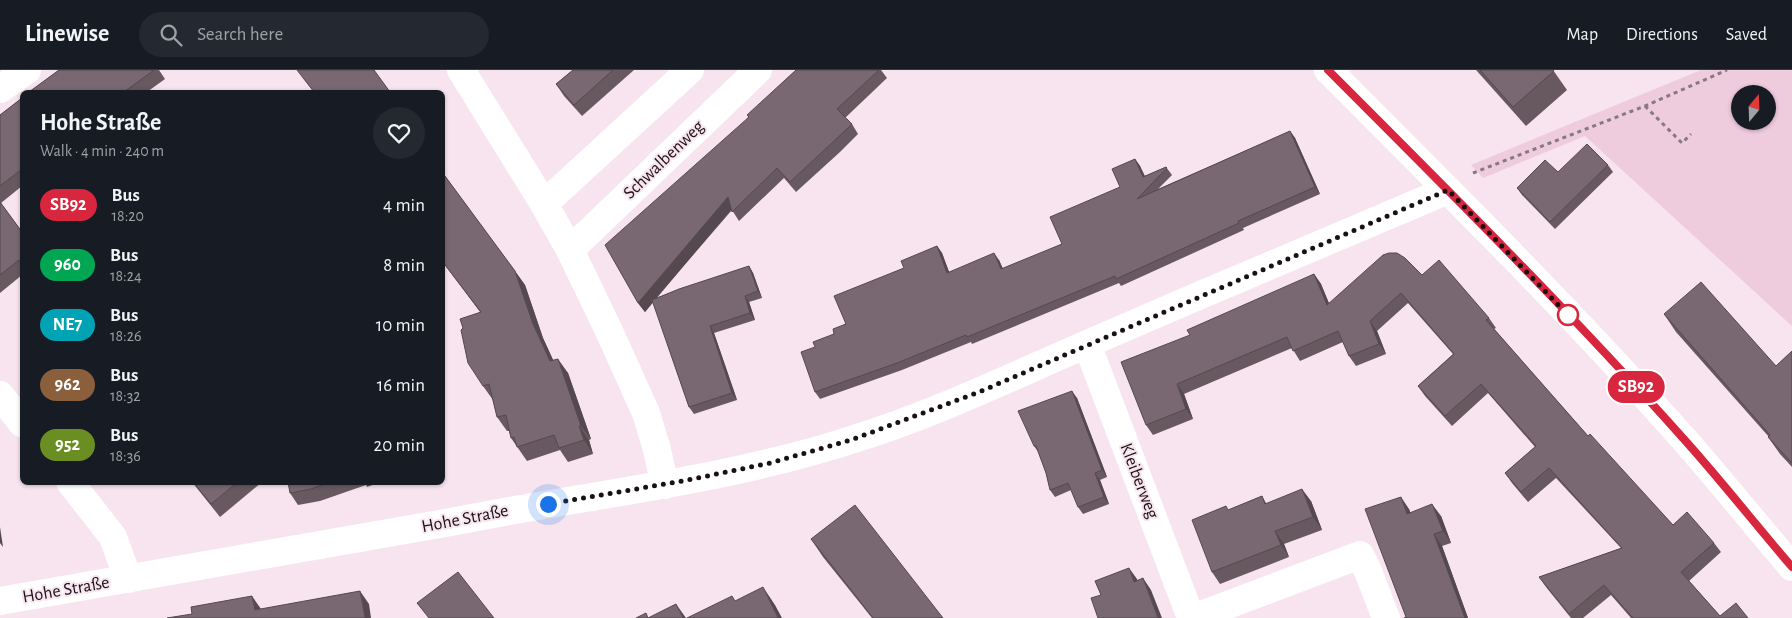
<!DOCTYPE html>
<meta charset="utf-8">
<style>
:root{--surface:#171b24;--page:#242831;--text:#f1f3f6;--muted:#9ea1a6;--line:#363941}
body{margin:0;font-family:"Alegreya Sans",sans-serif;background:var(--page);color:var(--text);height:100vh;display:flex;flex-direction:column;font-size:19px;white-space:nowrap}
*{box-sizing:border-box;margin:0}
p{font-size:16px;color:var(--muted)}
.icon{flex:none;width:28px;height:28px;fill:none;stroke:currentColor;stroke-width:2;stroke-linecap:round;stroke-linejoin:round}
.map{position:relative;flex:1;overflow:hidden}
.drawer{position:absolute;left:20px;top:20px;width:425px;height:395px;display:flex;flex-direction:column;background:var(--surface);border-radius:8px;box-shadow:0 1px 4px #0004}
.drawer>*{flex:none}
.badge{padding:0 10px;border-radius:16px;font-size:18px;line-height:32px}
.needle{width:32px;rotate:19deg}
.controls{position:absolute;left:1731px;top:15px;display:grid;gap:10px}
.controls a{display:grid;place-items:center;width:45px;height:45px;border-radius:50%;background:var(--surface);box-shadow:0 1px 4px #0004;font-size:25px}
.you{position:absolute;width:25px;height:25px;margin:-12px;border:4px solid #fff;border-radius:50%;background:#1a73e8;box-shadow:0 0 0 8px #1a73e833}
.map>.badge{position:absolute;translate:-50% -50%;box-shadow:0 0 0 2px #fff}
.round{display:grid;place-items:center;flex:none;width:52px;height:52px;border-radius:26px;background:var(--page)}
.headline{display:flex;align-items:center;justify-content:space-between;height:85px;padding:0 20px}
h1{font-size:24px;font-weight:700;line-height:38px}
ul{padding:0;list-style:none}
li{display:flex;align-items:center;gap:15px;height:60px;padding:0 20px}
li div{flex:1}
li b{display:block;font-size:19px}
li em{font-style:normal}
li .badge{min-width:55px;font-weight:700;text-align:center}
header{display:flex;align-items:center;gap:30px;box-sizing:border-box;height:70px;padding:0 25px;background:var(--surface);border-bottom:1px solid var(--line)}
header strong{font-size:24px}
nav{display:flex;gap:28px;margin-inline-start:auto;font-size:18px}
.search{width:350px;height:45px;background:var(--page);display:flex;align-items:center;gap:12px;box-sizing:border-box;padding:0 18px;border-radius:28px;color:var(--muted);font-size:19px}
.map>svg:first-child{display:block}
</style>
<header>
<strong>Linewise</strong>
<div class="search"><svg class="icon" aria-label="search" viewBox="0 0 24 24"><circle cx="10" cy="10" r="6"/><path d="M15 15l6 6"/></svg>Search here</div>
<nav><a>Map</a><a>Directions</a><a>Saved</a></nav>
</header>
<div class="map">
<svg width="1792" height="548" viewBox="0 0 1792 548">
<rect width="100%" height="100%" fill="#f7e4ee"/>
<!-- green -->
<path fill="#eecbdd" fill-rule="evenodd" d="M 1701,0 L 1792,0 L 1792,256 L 1585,66 L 1483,108 L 1471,95 ZM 1740,24 L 1768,24 L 1768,51 L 1740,51 Z"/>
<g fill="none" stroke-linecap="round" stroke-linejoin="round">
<!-- path -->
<g stroke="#867980" stroke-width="3" stroke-dasharray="4 4" stroke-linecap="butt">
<path d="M 1645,36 L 1682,73 L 1691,64"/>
<path d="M 1473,103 L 1645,36 L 1727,0"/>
</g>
<!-- street -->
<g stroke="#fff" stroke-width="28">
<path d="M 461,0 L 544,134 L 570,180 L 609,261 L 646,343 L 656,376 L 665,415"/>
<path d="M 0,19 L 27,0"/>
<path d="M 544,134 L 690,0"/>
<path d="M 570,180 L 758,0"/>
<path d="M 1087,274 L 1191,548"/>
<path d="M 0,325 L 22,353"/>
<path d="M 70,412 L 113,467 L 128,509"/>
<path d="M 0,531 L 451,452 C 584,425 721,412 851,370 C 932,345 1009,308 1087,274 C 1207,222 1327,171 1448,120"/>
<path d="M 1193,548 L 1360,485 L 1368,501 L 1386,548"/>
</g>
<!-- secondary -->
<path stroke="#fff" stroke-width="28" d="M 1328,0 C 1448,120 1569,240 1682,367 C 1720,410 1755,454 1792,497"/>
</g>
<!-- wall -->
<g fill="#685961">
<path d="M 59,0 L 159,0 L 165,9 L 147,22 L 29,22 Z"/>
<path d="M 573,0 L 634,0 L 582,46 L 564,26 L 556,14 Z"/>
<path d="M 796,0 L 881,0 L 887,8 L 845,48 L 852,54 L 858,64 L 840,82 L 796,122 L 784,108 L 739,151 L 732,140 L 656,228 L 749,196 L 753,203 L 762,228 L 749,232 L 755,250 L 714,263 L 737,330 L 694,344 L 689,337 L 653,232 L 645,242 L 638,233 L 748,47 Z"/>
<path d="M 1476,0 L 1553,0 L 1567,20 L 1526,56 Z"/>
<path d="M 22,28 L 22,116 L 1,133 L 22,162 L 22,205 L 0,223 L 0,45 Z"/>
<path d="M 1290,61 L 1295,68 L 1320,124 L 1243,158 L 1244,160 L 1121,216 L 1119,213 L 972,274 L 971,272 L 902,300 L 820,329 L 815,322 L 815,277 L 834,264 L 904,198 L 937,176 L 942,183 L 949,202 L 999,190 L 1003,199 L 1062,174 L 1120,117 L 1135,89 L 1140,96 L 1145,106 L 1166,97 L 1172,105 L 1158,119 Z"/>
<path d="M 1608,95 L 1613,102 L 1555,159 L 1522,125 L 1517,118 L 1558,102 Z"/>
<path d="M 442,102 L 525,215 L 543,268 L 553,290 L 568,303 L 591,369 L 589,370 L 593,384 L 568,392 L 560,380 L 527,391 L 511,368 L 509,361 L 507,361 L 497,347 L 493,330 L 483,316 L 463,258 L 480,242 L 442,191 Z"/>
<path d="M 1314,204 L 1321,214 L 1329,234 L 1422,205 L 1489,248 L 1496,258 L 1494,259 L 1588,366 L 1673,455 L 1714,473 L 1721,482 L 1689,511 L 1720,546 L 1748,548 L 1631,548 L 1611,525 L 1583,548 L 1571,548 L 1546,517 L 1539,507 L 1621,478 L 1556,408 L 1528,432 L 1512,413 L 1505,403 L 1535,377 L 1488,323 L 1452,356 L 1425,326 L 1418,316 L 1453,284 L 1408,233 L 1377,261 L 1386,284 L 1356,296 L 1349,286 L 1343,272 L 1300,291 L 1292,278 L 1184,324 L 1193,349 L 1153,365 L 1146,355 L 1190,265 Z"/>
<path d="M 1664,244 L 1776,296 L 1792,281 L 1792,397 L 1780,384 L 1768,367 L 1769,367 L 1676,262 Z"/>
<path d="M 1077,328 L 1107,407 L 1100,410 L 1109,434 L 1083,444 L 1078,437 L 1071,420 L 1055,427 L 1050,420 L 1046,403 L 1039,383 L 1034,376 Z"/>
<path d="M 192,412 L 262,412 L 220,447 Z"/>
<path d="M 288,412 L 381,412 L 367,417 L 366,415 L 320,431 L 298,435 L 290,423 Z"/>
<path d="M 1262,426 L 1266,433 L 1311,431 L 1322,460 L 1284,474 L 1289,487 L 1220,514 L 1212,502 L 1229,440 Z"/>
<path d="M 1409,439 L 1410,442 L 1441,446 L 1451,473 L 1442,476 L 1468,548 L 1406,547 Z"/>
<path d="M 811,469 L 943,548 L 872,548 L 823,487 Z"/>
</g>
<!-- shaded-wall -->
<g fill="#55494f">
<path d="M 1290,61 L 1295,68 L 1320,124 L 1315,117 Z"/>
<path d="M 1135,89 L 1140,96 L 1148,114 L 1143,107 Z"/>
<path d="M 728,127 L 734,136 L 645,242 L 638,233 Z"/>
<path d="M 937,176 L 942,183 L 952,210 L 947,203 Z"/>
<path d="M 994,183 L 999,190 L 1006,206 L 1001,199 Z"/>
<path d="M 749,196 L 753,203 L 762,228 L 758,221 Z"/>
<path d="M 515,201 L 525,215 L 543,268 L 560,305 L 550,291 L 533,254 Z"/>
<path d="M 1314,204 L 1321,214 L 1334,245 L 1327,235 Z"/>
<path d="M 745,226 L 749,232 L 755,250 L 750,243 Z"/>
<path d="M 1370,251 L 1377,261 L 1386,284 L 1379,274 Z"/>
<path d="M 710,256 L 714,263 L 737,330 L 732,323 Z"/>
<path d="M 558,289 L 568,303 L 591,369 L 581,356 Z"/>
<path d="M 1177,314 L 1184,324 L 1193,349 L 1186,339 Z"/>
<path d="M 1072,321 L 1077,328 L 1107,407 L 1102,400 Z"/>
<path d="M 579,356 L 589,370 L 593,384 L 584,370 Z"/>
<path d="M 1095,403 L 1100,410 L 1109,434 L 1104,427 Z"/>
<path d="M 1302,419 L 1311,431 L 1322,460 L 1313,447 Z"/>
<path d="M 1401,427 L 1409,439 L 1415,456 L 1407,444 Z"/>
<path d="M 1432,434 L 1441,446 L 1451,473 L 1443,461 Z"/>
<path d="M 0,457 L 3,477 L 0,473 Z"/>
<path d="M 1275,461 L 1284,474 L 1289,487 L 1281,475 Z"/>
<path d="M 1434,464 L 1442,476 L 1468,548 L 1465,548 Z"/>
<path d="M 1129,498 L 1137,509 L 1142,523 L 1134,512 Z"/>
<path d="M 1143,508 L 1151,520 L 1162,548 L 1158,548 Z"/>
<path d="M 763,517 L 775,535 L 782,548 L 778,548 Z"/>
<path d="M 360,521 L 369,534 L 371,548 L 365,548 Z"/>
<path d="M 252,526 L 261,539 L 255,540 Z"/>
<path d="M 676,534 L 686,548 L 683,548 Z"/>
</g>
<!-- building -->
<g fill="#796871" stroke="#55494f">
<path d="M 59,0 L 154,0 L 124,22 L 29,22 Z"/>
<path d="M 297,0 L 374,0 L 390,22 L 314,22 Z"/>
<path d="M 573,0 L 613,0 L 574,35 L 556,14 Z"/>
<path d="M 796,0 L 879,0 L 837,39 L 852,54 L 833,72 L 790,112 L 777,98 L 732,142 L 728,127 L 638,233 L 605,175 L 749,47 L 747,45 Z"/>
<path d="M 1480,0 L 1553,0 L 1554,1 L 1513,37 Z"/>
<path d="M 22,28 L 22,99 L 0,116 L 0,45 Z"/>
<path d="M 1290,61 L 1315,117 L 1238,151 L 1239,153 L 1116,209 L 1115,206 L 967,267 L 966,265 L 897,293 L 815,322 L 801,282 L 815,277 L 813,272 L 834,264 L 833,259 L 846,254 L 834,226 L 904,198 L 901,191 L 937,176 L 947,203 L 994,183 L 1001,199 L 1062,174 L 1050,147 L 1120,117 L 1112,99 L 1135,89 L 1143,107 L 1166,97 L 1167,98 L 1137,129 Z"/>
<path d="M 1587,74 L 1608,95 L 1550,152 L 1517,118 L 1545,90 L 1558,102 Z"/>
<path d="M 442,102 L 515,201 L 533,254 L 550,291 L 558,289 L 581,356 L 579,356 L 584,370 L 559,378 L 554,365 L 517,377 L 514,367 L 511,368 L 506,345 L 497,347 L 489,314 L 483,316 L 468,293 L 461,260 L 463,258 L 460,249 L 481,242 L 442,191 Z"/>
<path d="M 0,132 L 22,162 L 22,194 L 19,190 L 0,205 Z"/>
<path d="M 1389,183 L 1397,183 L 1405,188 L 1422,205 L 1439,190 L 1489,248 L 1486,250 L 1588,366 L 1590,364 L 1673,455 L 1687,442 L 1714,473 L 1681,502 L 1720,546 L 1736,533 L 1748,548 L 1633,548 L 1604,515 L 1569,544 L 1539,507 L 1622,478 L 1549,398 L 1521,422 L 1505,403 L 1536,376 L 1481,314 L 1445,346 L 1418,316 L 1454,284 L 1401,223 L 1370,251 L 1379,274 L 1349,286 L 1338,261 L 1293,281 L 1287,267 L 1177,314 L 1186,339 L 1146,355 L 1121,292 L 1190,265 L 1187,260 L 1314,204 L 1327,235 L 1383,185 Z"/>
<path d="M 749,196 L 758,221 L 745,226 L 750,243 L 710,256 L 732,323 L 689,337 L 652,230 L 679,219 Z"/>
<path d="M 1701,212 L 1776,296 L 1792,281 L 1792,393 L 1768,367 L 1770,365 L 1664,244 Z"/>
<path d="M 1072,321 L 1102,400 L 1095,403 L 1104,427 L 1078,437 L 1068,413 L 1050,420 L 1046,403 L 1036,376 L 1034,376 L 1018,341 Z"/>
<path d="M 193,412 L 238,412 L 211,434 Z"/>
<path d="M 288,412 L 330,412 L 311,419 L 290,423 Z"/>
<path d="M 1302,419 L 1313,447 L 1275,461 L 1281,475 L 1212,502 L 1192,450 L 1226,436 L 1228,440 L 1262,426 L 1265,434 Z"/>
<path d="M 1401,427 L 1407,444 L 1432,434 L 1443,461 L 1434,464 L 1465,548 L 1404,548 L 1406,547 L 1365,439 Z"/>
<path d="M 855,435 L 943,548 L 873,548 L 811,469 Z"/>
<path d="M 1129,498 L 1134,512 L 1143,508 L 1158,548 L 1098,548 L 1091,528 L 1101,525 L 1095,511 Z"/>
<path d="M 458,502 L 494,548 L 429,548 L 417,533 Z"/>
<path d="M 763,517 L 778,548 L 687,548 L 732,526 L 735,531 Z"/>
<path d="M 360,521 L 365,548 L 167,548 L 192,544 L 191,537 L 252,526 L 255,540 Z"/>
<path d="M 676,534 L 683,548 L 636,548 L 646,543 L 648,548 Z"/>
</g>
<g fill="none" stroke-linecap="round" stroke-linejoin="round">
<!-- line casing -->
<g stroke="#fff" stroke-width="11">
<path id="line" d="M 1328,0 C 1448,120 1569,241 1682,367 C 1720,409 1755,454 1792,497"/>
</g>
<!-- line -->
<use href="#line" stroke="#d7263d" stroke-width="8"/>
<!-- walk -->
<path stroke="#181215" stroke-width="5" stroke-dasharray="0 9" d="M 548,434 L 683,411 L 770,393 L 851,370 L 979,322 L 1448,120 L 1568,245"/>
</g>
<!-- markers -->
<circle fill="#fff" stroke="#d7263d" stroke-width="2.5" cx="1568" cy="245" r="10"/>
<g text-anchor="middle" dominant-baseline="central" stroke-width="4" stroke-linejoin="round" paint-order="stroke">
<!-- street labels -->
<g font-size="18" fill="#181215" stroke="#f7e4ee">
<text transform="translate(664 90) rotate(-44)">Schwalbenweg</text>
<text transform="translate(1139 411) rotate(69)">Kleiberweg</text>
<text transform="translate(465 449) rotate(-11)">Hohe Straße</text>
<text transform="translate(66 520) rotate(-10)">Hohe Straße</text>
</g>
</g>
</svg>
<div class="controls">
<a><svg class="needle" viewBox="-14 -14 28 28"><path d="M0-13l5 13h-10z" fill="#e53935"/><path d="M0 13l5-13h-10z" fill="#9ea1a6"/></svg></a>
</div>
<div class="you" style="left:548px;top:434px"></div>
<b class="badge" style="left:1636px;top:317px;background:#d7263d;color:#fff">SB92</b>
<section class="drawer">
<div class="headline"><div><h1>Hohe Straße</h1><p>Walk · 4 min · 240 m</p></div><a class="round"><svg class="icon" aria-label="heart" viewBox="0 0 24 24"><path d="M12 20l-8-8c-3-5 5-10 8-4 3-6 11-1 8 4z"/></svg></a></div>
<ul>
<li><span class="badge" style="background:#d7263d;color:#fff">SB92</span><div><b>Bus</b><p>18:20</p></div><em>4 min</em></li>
<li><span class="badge" style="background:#00a651;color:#fff">960</span><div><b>Bus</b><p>18:24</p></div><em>8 min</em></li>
<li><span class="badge" style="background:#00a3b4;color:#fff">NE7</span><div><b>Bus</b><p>18:26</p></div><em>10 min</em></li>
<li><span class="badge" style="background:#8b5e3c;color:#fff">962</span><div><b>Bus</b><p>18:32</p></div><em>16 min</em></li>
<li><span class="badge" style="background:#6b8e23;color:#fff">952</span><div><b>Bus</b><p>18:36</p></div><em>20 min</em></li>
</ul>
</section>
</div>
